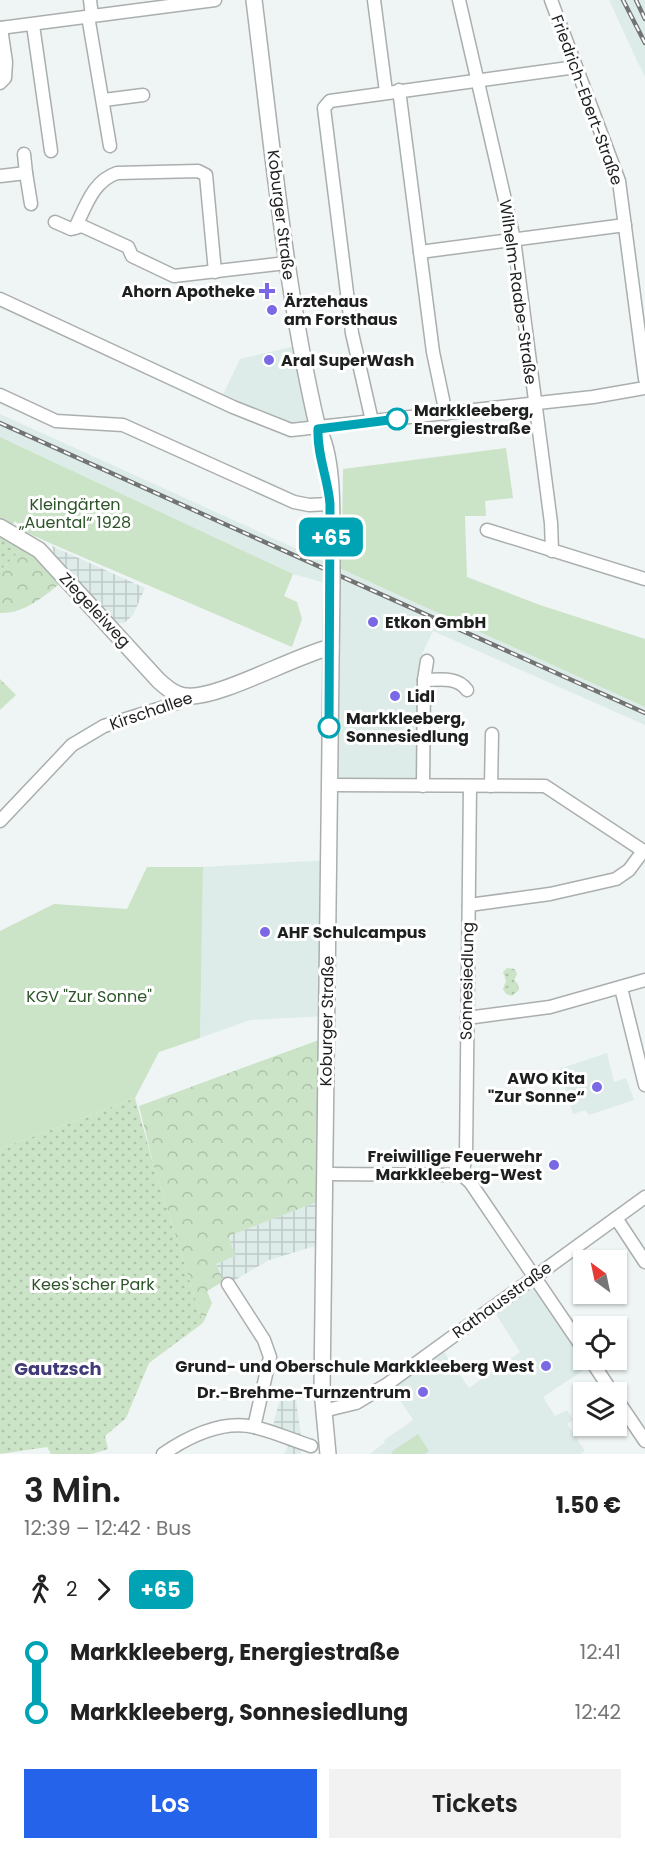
<!DOCTYPE html>
<html lang="de">
<meta charset="utf-8">
<style>
:root{--surface:#fff;--page:#f2f2f2;--text:#222;--muted:#767676;--accent:#2563eb}
body{margin:0;font-family:Poppins,sans-serif;background:var(--page);color:var(--text);height:100vh;display:flex;flex-direction:column;font-size:22px;white-space:nowrap}
*{box-sizing:border-box;margin:0}
p{font-size:20px;color:var(--muted)}
.icon{flex:none;width:33px;height:33px;fill:none;stroke:currentColor;stroke-width:2;stroke-linecap:round;stroke-linejoin:round}
.map{position:relative;height:1454px;overflow:hidden}
.side{display:flex;flex-direction:column;background:var(--surface);flex:1}
.side>*{flex:none}
.badge{padding:0 12px;border-radius:9px;font-size:21px;line-height:39px}
.needle{width:39px;rotate:327deg}
.tools{position:absolute;left:573px;top:1250px;display:grid;gap:12px}
.tools a{display:grid;place-items:center;width:54px;height:54px;border-radius:0px;background:var(--surface);box-shadow:0 2px 4px #0004;font-size:30px}
.map>.badge{position:absolute;translate:-50% -50%;box-shadow:0 0 0 3px #fff}
.legs{display:flex;align-items:center;gap:9px;height:66px;padding:0 24px;font-size:20px}
.legs p{margin-inline-start:auto}
.headline{display:flex;align-items:center;justify-content:space-between;height:102px;padding:0 24px}
h1{font-size:33px;font-weight:600;line-height:45px}
.action{display:flex;gap:12px;margin-top:auto;padding:12px 24px}
.action a{flex:1;height:69px;border-radius:0px;background:var(--accent);color:#fff;font-size:24px;font-weight:600;line-height:69px;text-align:center}
.action a+a{background:var(--page);color:var(--text)}
ul{padding:0 24px;list-style:none}
li{display:flex;align-items:center;gap:21px;height:60px;font-size:22px}
li i{display:grid;place-items:center;width:9px;height:100%;margin:0 8px;background:currentColor}
li i::after{content:'';width:15px;height:15px;margin:-8px;border:4px solid;border-radius:50%;background:var(--surface)}
li p{margin-inline-start:auto}
li:first-child i{background:linear-gradient(#0000 50%,currentColor 0)}
li:last-child i{background:linear-gradient(currentColor 50%,#0000 0)}
.map>svg:first-child{display:block}
</style>
<div class="map">
<svg width="645" height="1454" viewBox="0 0 645 1454">
<defs>
<pattern id="industrial-grid" width="8" height="8" patternUnits="userSpaceOnUse" patternTransform="scale(1.5)"><rect width="8" height="8" fill="#ddece9"/><path d="M0 4h8M4 0v8" fill="none" stroke="#bdcac7"/></pattern>
<pattern id="grass-dots" width="8" height="8" patternUnits="userSpaceOnUse" patternTransform="scale(1.5)"><rect width="8" height="8" fill="#cbe3c7"/><path d="M2 2h.1M6 6h.1" fill="none" stroke="#aec2aa" stroke-width="1.8" stroke-linecap="round"/></pattern>
<pattern id="forest-crowns" width="20" height="18" patternUnits="userSpaceOnUse" patternTransform="scale(1.5)"><rect width="20" height="18" fill="#cbe3c7"/><path d="M2 6a3 3 0 1 1 6 0M12 15a3 3 0 1 1 6 0" fill="none" stroke="#aec2aa"/></pattern>
</defs>
<rect width="100%" height="100%" fill="#eff5f4"/>
<!-- built -->
<g fill="#ddece9">
<path d="M 609,0 L 645,0 L 645,76 L 638,63 Z"/>
<path d="M 299,345 L 318,429 L 300,431 L 220,401 L 240,359 Z"/>
<path d="M 0,414 L 645,707 L 645,725 L 433,631 L 422,654 L 427,661 L 423,786 L 337,785 L 332,585 L 293,574 L 0,437 Z"/>
<path d="M 329,860 L 327,1016 L 250,1020 L 200,1038 L 203,867 Z"/>
<path d="M 607,1053 L 614,1082 L 626,1078 L 634,1100 L 589,1115 L 585,1110 L 573,1114 L 559,1069 Z"/>
<path d="M 534,1277 L 583,1350 L 584,1359 L 590,1359 L 593,1364 L 543,1397 L 555,1416 L 567,1410 L 573,1420 L 567,1424 L 585,1451 L 580,1454 L 370,1454 L 385,1442 L 384,1440 L 413,1420 L 389,1383 L 440,1346 L 469,1388 L 520,1352 L 492,1308 Z"/>
</g>
<!-- industrial -->
<g fill="url(#industrial-grid)">
<path d="M 52,546 L 145,588 L 133,615 L 124,623 L 117,623 L 55,557 Z"/>
<path d="M 325,1199 L 325,1243 L 269,1260 L 228,1284 L 225,1283 L 216,1264 L 235,1256 L 229,1237 L 231,1235 Z"/>
<path d="M 280,1399 L 296,1400 L 302,1443 L 301,1454 L 284,1454 L 291,1440 L 271,1433 Z"/>
</g>
<!-- grass -->
<g fill="url(#grass-dots)">
<path d="M 0,527 L 28,542 L 0,571 Z"/>
<path d="M 507,968 L 515,969 L 517,974 L 514,980 L 518,984 L 519,990 L 512,996 L 506,994 L 503,989 L 506,981 L 503,972 Z"/>
<path d="M 135,1098 L 154,1167 L 203,1323 L 149,1363 L 126,1418 L 105,1436 L 108,1449 L 92,1454 L 51,1454 L 47,1447 L 0,1454 L 0,1149 Z"/>
</g>
<!-- forest -->
<g fill="url(#forest-crowns)">
<path d="M 28,542 L 66,579 C 46,594 26,614 0,613 L 0,571 Z"/>
<path d="M 0,679 L 16,695 L 0,710 Z"/>
<path d="M 327,1037 L 325,1199 L 231,1235 L 229,1237 L 235,1256 L 216,1264 L 224,1281 L 207,1291 L 212,1303 L 203,1323 L 154,1167 L 139,1106 Z"/>
</g>
<!-- garden -->
<g fill="#cbe3c7">
<path d="M 0,437 L 293,574 L 284,596 L 297,602 L 302,619 L 292,647 L 52,544 L 28,533 L 15,521 L 12,526 L 0,521 Z"/>
<path d="M 506,448 L 513,498 L 485,501 L 486,516 L 465,516 L 467,577 L 540,605 L 645,639 L 645,707 L 339,568 L 342,542 L 343,469 Z"/>
<path d="M 147,867 L 203,867 L 200,1038 L 159,1052 L 135,1098 L 0,1149 L 0,931 L 54,904 L 127,909 Z"/>
<path d="M 418,1434 L 429,1451 L 425,1454 L 393,1454 L 391,1452 Z"/>
</g>
<g fill="none" stroke-linecap="round" stroke-linejoin="round">
<!-- minor casing -->
<g stroke="#aaafae" stroke-width="15">
<g id="minor">
<path d="M 90,0 L 92,16"/>
<path d="M 374,0 L 386,92"/>
<path d="M 459,0 L 514,239 L 551,523 L 552,551"/>
<path d="M 551,0 L 619,181 L 645,379"/>
<path d="M 88,16 L 110,146"/>
<path d="M 33,25 L 51,151"/>
<path d="M 0,28 L 215,0"/>
<path d="M 0,83 L 5,78 L 6,62 L 1,28"/>
<path d="M 399,90 L 433,352 L 446,414"/>
<path d="M 104,100 L 143,95"/>
<path d="M 26,173 L 31,204"/>
<path d="M 0,176 L 26,173 L 24,154"/>
<path d="M 55,222 L 71,229 L 82,226 L 128,247 L 132,256 L 174,276 L 286,263"/>
<path d="M 75,228 C 86,206 93,181 117,173 L 198,171 L 206,175 L 215,272"/>
<path d="M 420,252 L 625,225"/>
<path d="M 0,299 L 233,407 L 291,430 L 593,397 L 645,388"/>
<path d="M 0,395 L 56,421 L 123,425 L 294,502 L 309,505 L 330,504"/>
<path d="M 372,421 L 352,333 L 324,108 L 330,101 L 576,67"/>
<path d="M 487,530 L 645,579"/>
<path d="M 424,680 C 439,680 457,676 467,690"/>
<path d="M 329,785 L 545,786 L 645,852"/>
<path d="M 423,786 L 424,680 L 427,661"/>
<path d="M 491,786 L 492,734"/>
<path d="M 0,821 L 72,745 L 104,726 L 177,703 L 186,696"/>
<path d="M 469,905 L 550,894 L 616,879 L 629,870 L 643,851"/>
<path d="M 621,988 L 645,1085"/>
<path d="M 467,1018 L 550,1007 L 645,980"/>
<path d="M 326,1174 L 462,1175 L 470,1182 L 584,1350"/>
<path d="M 462,1175 L 466,1156 L 470,786"/>
<path d="M 616,1218 L 645,1262"/>
<path d="M 228,1284 L 264,1340 L 270,1357 L 254,1427"/>
<path d="M 590,1359 L 612,1392"/>
<path d="M 616,1398 L 645,1441"/>
<path d="M 323,1411 L 356,1403 L 386,1385 L 645,1197"/>
<path d="M 163,1454 C 188,1437 222,1420 254,1427 C 273,1431 292,1440 311,1446"/>
</g>
</g>
<!-- major casing -->
<g stroke="#aaafae" stroke-width="18">
<g id="major">
<path d="M 254,0 C 272,144 285,288 318,429 C 336,461 331,527 332,565"/>
<path d="M 0,527 L 39,550 L 159,681 C 167,688 176,696 187,696 C 218,699 294,656 331,647"/>
<path d="M 328,1454 L 322,1390 L 332,585"/>
</g>
</g>
<!-- minor -->
<use href="#minor" stroke="#fff" stroke-width="12"/>
<!-- major -->
<use href="#major" stroke="#fff" stroke-width="15"/>
<!-- rail casing -->
<g stroke="#717473" stroke-width="4.5">
<g id="rail">
<path d="M 623,0 L 645,43"/>
<path d="M 636,0 L 645,19"/>
<path d="M 0,423 L 645,713"/>
</g>
</g>
<!-- rail -->
<use href="#rail" stroke="#fff" stroke-width="2" stroke-dasharray="7" stroke-linecap="butt"/>
<!-- major-bridge casing -->
<g stroke="#aaafae" stroke-width="18" stroke-linecap="butt">
<path id="major-bridge" d="M 332,585 L 332,565"/>
</g>
<!-- major-bridge -->
<use href="#major-bridge" stroke="#fff" stroke-width="15"/>
</g>
<g fill="none" stroke-linecap="round" stroke-linejoin="round">
<!-- line-1 casing -->
<g stroke="#fff" stroke-width="14">
<path id="line-1" d="M 329,727 L 330,504 C 328,478 317,456 318,429 L 397,419"/>
</g>
<!-- line-1 -->
<use href="#line-1" stroke="#00a3b4" stroke-width="9"/>
</g>
<!-- markers -->
<g fill="#7a69e4" stroke="#fff" stroke-width="2">
<path d="M264 282h6v6h6v6h-6v6h-6v-6h-6v-6h6z"/>
<circle cx="272" cy="310" r="6"/>
<circle cx="269" cy="360" r="6"/>
<circle cx="373" cy="622" r="6"/>
<circle cx="395" cy="696" r="6"/>
<circle cx="265" cy="932" r="6"/>
<circle cx="597" cy="1087" r="6"/>
<circle cx="554" cy="1165" r="6"/>
<circle cx="546" cy="1366" r="6"/>
<circle cx="423" cy="1392" r="6"/>
</g>
<g fill="#fff" stroke="#00a3b4" stroke-width="3">
<circle cx="397" cy="419" r="10"/>
<circle cx="329" cy="727" r="10"/>
</g>
<g text-anchor="middle" dominant-baseline="central" stroke-width="6" stroke-linejoin="round" paint-order="stroke">
<!-- street labels -->
<g font-size="16" fill="#1e201f" stroke="#fff">
<text transform="translate(587 100) rotate(70)">Friedrich-Ebert-Straße</text>
<text transform="translate(281 215) rotate(83)">Koburger Straße</text>
<text transform="translate(518 292) rotate(82)">Wilhelm-Raabe-Straße</text>
<text transform="translate(95 610) rotate(47)">Ziegeleiweg</text>
<text transform="translate(151 711) rotate(-19)">Kirschallee</text>
<text transform="translate(467 981) rotate(-89)">Sonnesiedlung</text>
<text transform="translate(327 1021) rotate(-89)">Koburger Straße</text>
<text transform="translate(502 1300) rotate(-36)">Rathausstraße</text>
</g>
<!-- poi labels -->
<g font-size="16" font-weight="bold" fill="#1e201f" stroke="#fff" text-anchor="end">
<text x="255" y="291">Ahorn Apotheke</text>
<text x="284" y="301" text-anchor="start">Ärztehaus<tspan x="284" dy="18">am Forsthaus</tspan></text>
<text x="281" y="360" text-anchor="start">Aral SuperWash</text>
<text x="385" y="622" text-anchor="start">Etkon GmbH</text>
<text x="407" y="696" text-anchor="start">Lidl</text>
<text x="277" y="932" text-anchor="start">AHF Schulcampus</text>
<text x="585" y="1078">AWO Kita<tspan x="585" dy="18">"Zur Sonne“</tspan></text>
<text x="542" y="1156">Freiwillige Feuerwehr<tspan x="542" dy="18">Markkleeberg-West</tspan></text>
<text x="534" y="1366">Grund- und Oberschule Markkleeberg West</text>
<text x="411" y="1392">Dr.-Brehme-Turnzentrum</text>
</g>
<!-- stop labels -->
<g font-size="16" font-weight="bold" fill="#1e201f" stroke="#fff" text-anchor="start">
<text x="414" y="410">Markkleeberg,<tspan x="414" dy="18">Energiestraße</tspan></text>
<text x="346" y="718">Markkleeberg,<tspan x="346" dy="18">Sonnesiedlung</tspan></text>
</g>
<!-- park labels -->
<g font-size="16" fill="#2c5428" stroke="#fff">
<text x="75" y="504">Kleingärten<tspan x="75" dy="18">„Auental“ 1928</tspan></text>
<text x="89" y="996">KGV "Zur Sonne"</text>
<text x="93" y="1284">Kees'scher Park</text>
</g>
<!-- neighbourhood labels -->
<g font-size="18" font-weight="bold" fill="#413a77" stroke="#fff">
<text x="58" y="1368">Gautzsch</text>
</g>
</g>
</svg>
<div class="tools">
<a><svg class="needle" viewBox="-14 -14 28 28"><path d="M0-13l5 13h-10z" fill="#e53935"/><path d="M0 13l5-13h-10z" fill="#767676"/></svg></a>
<a><svg class="icon" aria-label="locate" viewBox="0 0 24 24"><circle cx="12" cy="12" r="6"/><path d="M12 2v4M12 18v4M2 12h4M18 12h4"/></svg></a>
<a><svg class="icon" aria-label="layers" viewBox="0 0 24 24"><path d="M12 4l9 5-9 5-9-5zM3 14l9 5 9-5"/></svg></a>
</div>
<b class="badge" style="left:331px;top:537px;background:#00a3b4;color:#fff">+65</b>
</div>
<section class="side">
<div class="headline"><div><h1>3 Min.</h1><p>12:39 – 12:42 · Bus</p></div><b>1.50 €</b></div>
<div class="legs"><svg class="icon" aria-label="walk" viewBox="0 0 24 24"><circle cx="13" cy="4" r="2"/><path d="M13 8l-2 6 4 7M11 14l-3 7M7 12l3-4h3l4 4"/></svg>2<svg class="icon" aria-label="forward" viewBox="0 0 24 24"><path d="M9 5l7 7-7 7"/></svg><b class="badge" style="background:#00a3b4;color:#fff">+65</b></div>
<ul>
<li><i style="color:#00a3b4"></i><b>Markkleeberg, Energiestraße</b><p>12:41</p></li>
<li><i style="color:#00a3b4"></i><b>Markkleeberg, Sonnesiedlung</b><p>12:42</p></li>
</ul>
<div class="action"><a>Los</a><a>Tickets</a></div>
</section>
